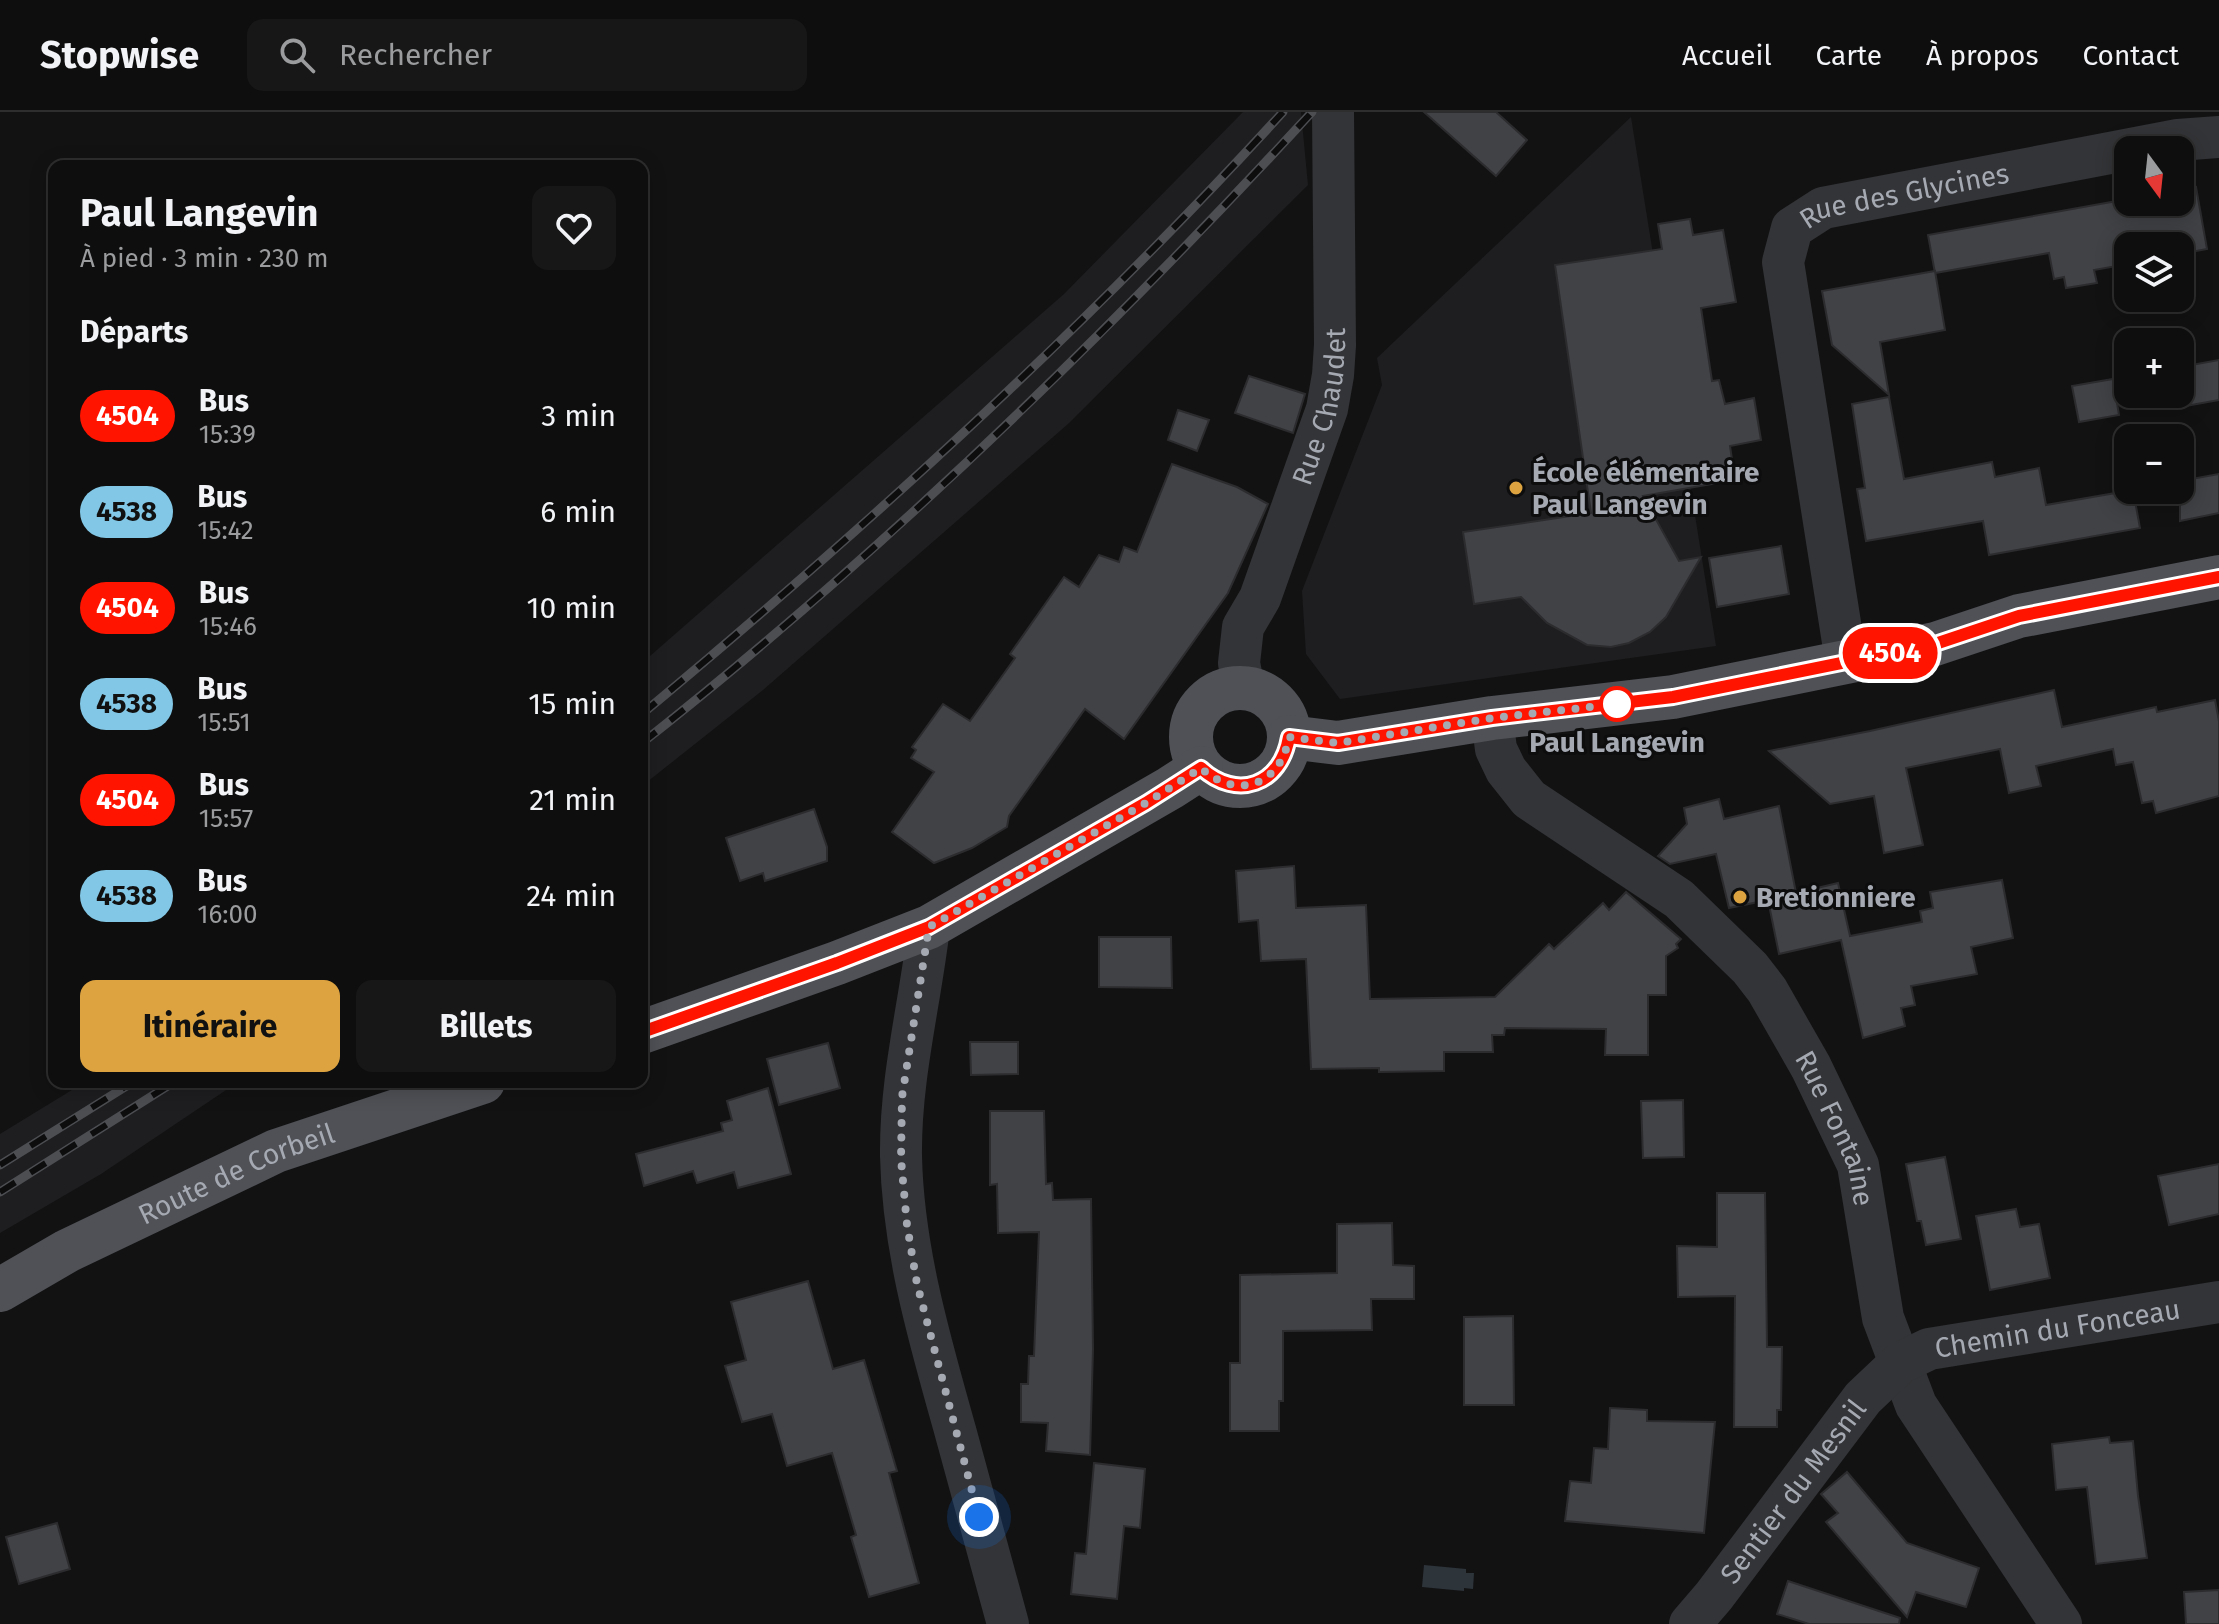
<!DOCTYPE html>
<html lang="fr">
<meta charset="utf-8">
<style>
:root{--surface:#0e0e0e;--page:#171717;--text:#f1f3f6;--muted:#9b9c9e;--line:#2e2e2e;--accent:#dca340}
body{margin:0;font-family:"Fira Sans",sans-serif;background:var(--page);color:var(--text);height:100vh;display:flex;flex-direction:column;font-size:30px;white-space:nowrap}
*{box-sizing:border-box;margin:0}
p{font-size:26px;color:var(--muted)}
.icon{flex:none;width:44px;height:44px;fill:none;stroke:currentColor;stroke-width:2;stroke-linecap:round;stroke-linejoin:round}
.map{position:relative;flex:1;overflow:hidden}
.details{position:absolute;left:48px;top:48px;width:600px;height:928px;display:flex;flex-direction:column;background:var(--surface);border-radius:16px;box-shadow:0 4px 20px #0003,0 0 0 2px var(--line)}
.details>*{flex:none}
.badge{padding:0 16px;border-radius:26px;font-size:28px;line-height:52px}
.needle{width:52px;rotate:165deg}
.tools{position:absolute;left:2114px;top:24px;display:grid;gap:16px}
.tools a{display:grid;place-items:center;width:80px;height:80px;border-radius:16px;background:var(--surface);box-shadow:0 4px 20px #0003,0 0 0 2px var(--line);font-size:40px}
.you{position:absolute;width:40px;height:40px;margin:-20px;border:6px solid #fff;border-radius:50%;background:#1a73e8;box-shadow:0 0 0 12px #1a73e833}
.map>.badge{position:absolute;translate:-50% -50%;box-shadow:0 0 0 4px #fff}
h2{padding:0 32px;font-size:30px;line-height:72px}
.round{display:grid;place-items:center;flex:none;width:84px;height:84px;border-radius:16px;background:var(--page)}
.head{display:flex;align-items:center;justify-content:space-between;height:136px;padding:0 32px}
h1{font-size:38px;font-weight:700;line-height:60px}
.button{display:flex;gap:16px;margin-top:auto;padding:16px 32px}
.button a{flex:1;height:92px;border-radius:16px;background:var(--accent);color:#111;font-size:32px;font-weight:700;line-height:92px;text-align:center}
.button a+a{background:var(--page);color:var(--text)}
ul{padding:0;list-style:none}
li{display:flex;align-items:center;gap:24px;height:96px;padding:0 32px}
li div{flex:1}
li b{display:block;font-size:30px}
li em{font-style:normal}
li .badge{min-width:88px;font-weight:700;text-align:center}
header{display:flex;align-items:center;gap:48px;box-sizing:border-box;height:112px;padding:0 40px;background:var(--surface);border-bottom:2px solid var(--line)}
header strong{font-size:38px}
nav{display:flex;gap:44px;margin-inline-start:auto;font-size:28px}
.search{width:560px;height:72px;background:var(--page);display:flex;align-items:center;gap:20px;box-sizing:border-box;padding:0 28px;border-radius:16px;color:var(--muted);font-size:30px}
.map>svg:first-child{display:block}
</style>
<header>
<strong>Stopwise</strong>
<div class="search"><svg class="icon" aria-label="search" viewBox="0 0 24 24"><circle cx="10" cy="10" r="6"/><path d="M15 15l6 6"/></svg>Rechercher</div>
<nav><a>Accueil</a><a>Carte</a><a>À propos</a><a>Contact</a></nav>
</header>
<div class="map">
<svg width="2219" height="1512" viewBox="0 0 2219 1512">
<rect width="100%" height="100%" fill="#121213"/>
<!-- built -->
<g fill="#1e1e20">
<path d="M 1243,0 L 1301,0 L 1308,73 L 1068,312 L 763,578 L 642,674 L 642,551 L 1064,182 Z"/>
<path d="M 1631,5 L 1716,534 L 1340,587 L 1306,542 L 1302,479 L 1382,273 L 1377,246 Z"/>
<path d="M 85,970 L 238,970 L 101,1062 L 0,1121 L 0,1022 Z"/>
</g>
<!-- water -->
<path fill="#2d343a" d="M 1424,1453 L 1466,1457 L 1466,1461 L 1474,1461 L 1473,1477 L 1464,1476 L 1464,1479 L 1422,1475 Z"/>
<!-- building -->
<g fill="#414246" stroke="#2c2c2f" stroke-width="2">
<path d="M 1424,0 L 1496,0 L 1527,28 L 1496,64 Z"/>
<path d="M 2196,75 L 2207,137 L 2180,142 L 2180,134 L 2128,134 L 2128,152 L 2094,158 L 2097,171 L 2066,176 L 2064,165 L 2054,167 L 2049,141 L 1935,161 L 1928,123 L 2128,87 L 2128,90 L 2180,90 L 2180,78 Z"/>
<path d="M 1690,107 L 1693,123 L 1723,118 L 1736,190 L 1701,196 L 1712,269 L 1719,268 L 1725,292 L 1754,286 L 1761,328 L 1730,334 L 1735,368 L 1643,384 L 1679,449 L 1701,445 L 1666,505 L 1650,520 L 1629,531 L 1611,535 L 1587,533 L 1547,511 L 1521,485 L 1474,492 L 1463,420 L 1591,401 L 1555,153 L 1662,137 L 1658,112 Z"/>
<path d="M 1935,159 L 1945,218 L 1880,230 L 1889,283 L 1832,233 L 1822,179 Z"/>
<path d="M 2219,248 L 2219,288 L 2180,295 L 2180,255 Z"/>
<path d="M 1249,264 L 1305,282 L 1293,321 L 1235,301 Z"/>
<path d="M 2113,267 L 2119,303 L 2079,310 L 2072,274 Z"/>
<path d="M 1889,285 L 1904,367 L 1992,350 L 1995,365 L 2039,356 L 2046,393 L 2133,378 L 2140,416 L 1989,443 L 1983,409 L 1866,429 L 1857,377 L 1865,376 L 1852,292 Z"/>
<path d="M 1178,298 L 1209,308 L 1197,339 L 1168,328 Z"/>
<path d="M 1172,352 L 1237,375 L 1268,392 L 1228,481 L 1124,627 L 1085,597 L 1009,704 L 1007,715 L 972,736 L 934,751 L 892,720 L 934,660 L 911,646 L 916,638 L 912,635 L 943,592 L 970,609 L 1015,546 L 1010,542 L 1064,465 L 1079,475 L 1099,443 L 1119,450 L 1124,435 L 1137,440 Z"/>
<path d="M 2219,362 L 2219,401 L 2180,409 L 2180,369 Z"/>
<path d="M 1781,434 L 1789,482 L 1717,495 L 1709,446 Z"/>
<path d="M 2054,578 L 2062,615 L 2156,595 L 2157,600 L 2215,588 L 2219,609 L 2219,684 L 2156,701 L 2153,689 L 2142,691 L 2133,650 L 2116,653 L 2113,637 L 2036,654 L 2041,674 L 2009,681 L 2000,637 L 1906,656 L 1923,733 L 1884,741 L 1874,684 L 1830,692 L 1769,639 L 1870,619 Z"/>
<path d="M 1719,687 L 1724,707 L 1779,694 L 1796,781 L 1838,771 L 1850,824 L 1922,810 L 1920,799 L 1933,796 L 1930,780 L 2002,768 L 2013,826 L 1971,835 L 1977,862 L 1911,874 L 1915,893 L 1901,896 L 1905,914 L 1863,926 L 1841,828 L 1779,842 L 1768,788 L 1729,796 L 1716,742 L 1670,752 L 1658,744 L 1687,712 L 1684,696 Z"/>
<path d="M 814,697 L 827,735 L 827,749 L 765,769 L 763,761 L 740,769 L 726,726 Z"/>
<path d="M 1294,754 L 1296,796 L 1366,793 L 1370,887 L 1495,885 L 1549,832 L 1554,837 L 1603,791 L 1609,798 L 1626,780 L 1681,827 L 1676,832 L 1678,836 L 1666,844 L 1666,883 L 1648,883 L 1648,943 L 1605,943 L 1606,917 L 1505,916 L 1504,923 L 1492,923 L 1493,940 L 1444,940 L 1444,959 L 1379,960 L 1379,956 L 1311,957 L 1306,847 L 1261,849 L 1258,808 L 1239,810 L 1236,759 Z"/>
<path d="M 1099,825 L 1171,825 L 1172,876 L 1099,875 Z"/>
<path d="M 970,930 L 1018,930 L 1018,962 L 971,963 Z"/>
<path d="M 828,931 L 840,976 L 779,993 L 767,947 Z"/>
<path d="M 768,976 L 791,1062 L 738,1076 L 734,1060 L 697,1071 L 693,1059 L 644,1074 L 636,1042 L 723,1019 L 721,1011 L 732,1008 L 727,989 Z"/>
<path d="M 1683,988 L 1684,1045 L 1643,1046 L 1641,989 Z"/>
<path d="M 990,999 L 1044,999 L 1046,1072 L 1052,1071 L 1053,1088 L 1091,1087 L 1093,1237 L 1090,1343 L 1046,1339 L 1048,1311 L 1021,1310 L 1021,1272 L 1028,1272 L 1029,1244 L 1034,1244 L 1039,1120 L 998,1121 L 997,1072 L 990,1073 Z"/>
<path d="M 1945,1045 L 1961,1127 L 1926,1133 L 1921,1109 L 1917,1109 L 1906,1052 Z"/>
<path d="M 2219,1052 L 2219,1102 L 2169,1113 L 2158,1064 Z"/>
<path d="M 1717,1081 L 1765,1081 L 1767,1235 L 1782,1235 L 1781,1298 L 1777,1298 L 1777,1315 L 1734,1315 L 1735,1184 L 1678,1185 L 1677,1134 L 1717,1135 Z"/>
<path d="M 2016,1097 L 2020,1115 L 2039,1112 L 2050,1166 L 1990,1178 L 1976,1104 Z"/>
<path d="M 1392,1111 L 1393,1153 L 1414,1154 L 1414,1187 L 1371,1187 L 1372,1218 L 1283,1219 L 1283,1289 L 1279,1289 L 1279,1319 L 1230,1319 L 1230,1251 L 1240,1251 L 1240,1163 L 1337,1161 L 1337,1112 Z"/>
<path d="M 808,1169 L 833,1257 L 864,1248 L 897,1359 L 889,1361 L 919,1471 L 869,1485 L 851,1425 L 856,1423 L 832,1341 L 787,1354 L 772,1302 L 742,1310 L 725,1254 L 746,1248 L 731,1190 Z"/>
<path d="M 1513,1204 L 1514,1293 L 1464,1293 L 1464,1205 Z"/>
<path d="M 1610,1296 L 1647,1298 L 1647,1309 L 1715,1310 L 1704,1421 L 1565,1409 L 1570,1369 L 1591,1371 L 1594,1336 L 1608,1337 Z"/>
<path d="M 2109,1325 L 2110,1331 L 2133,1329 L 2138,1384 L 2147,1446 L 2096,1452 L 2087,1375 L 2056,1378 L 2052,1332 Z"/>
<path d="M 1094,1351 L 1145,1357 L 1140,1416 L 1124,1414 L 1117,1487 L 1071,1482 L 1075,1441 L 1086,1442 Z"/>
<path d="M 1847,1360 L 1907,1431 L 1979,1456 L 1966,1495 L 1916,1480 L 1907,1505 L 1826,1410 L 1838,1401 L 1821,1382 Z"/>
<path d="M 57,1411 L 70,1457 L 19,1472 L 6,1425 Z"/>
<path d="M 1788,1469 L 1900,1506 L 1899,1512 L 1809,1512 L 1777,1502 Z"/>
<path d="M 2219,1478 L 2219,1512 L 2186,1512 L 2184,1480 Z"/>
</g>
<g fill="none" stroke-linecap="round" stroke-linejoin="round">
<!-- minor -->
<g stroke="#333437" stroke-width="42">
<path id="s1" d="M 1846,549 L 1783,150 L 1792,116 L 1823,96 L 2178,28 L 2219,25"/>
<path id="s2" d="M 1244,577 L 1239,551 L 1243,515 L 1260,486 L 1327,297 L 1333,263 L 1335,233 L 1333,0"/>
<path id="s3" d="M 1492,606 L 1496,637 L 1506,658 L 1529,687 L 1679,787 L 1750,856 L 1767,878 L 1811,955 L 1858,1053 L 1883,1206 L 1916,1293 L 2061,1512"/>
<path d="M 929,815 C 920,892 900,966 901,1044 C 903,1138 930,1229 955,1318 C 973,1383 990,1447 1008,1512"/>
<path id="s4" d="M 1690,1512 L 1714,1484 L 1863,1286 L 1900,1251 L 1929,1237 L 2219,1190"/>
</g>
<!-- major -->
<g stroke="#4f5156" stroke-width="44">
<circle cx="1240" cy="625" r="49"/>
<path d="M 1289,625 L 1338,631 L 1492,606 L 1673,585 L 1935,532 L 2019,504 L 2219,465"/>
<path d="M 642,920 L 837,851 L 929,815 L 1170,676 L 1201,656"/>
<path id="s5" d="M 0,1178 L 67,1139 L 276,1039 L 483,970"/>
</g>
<!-- rail casing -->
<g stroke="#4c4e52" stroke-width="9">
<g id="rail">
<path d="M 642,602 C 868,414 1085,217 1283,0"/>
<path d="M 642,631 C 883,441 1105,225 1312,0"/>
<path d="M 0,1053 L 133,970"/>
<path d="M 0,1080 L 174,970"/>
</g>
</g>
<!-- rail -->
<use href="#rail" stroke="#0d0d0e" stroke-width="6" stroke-dasharray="18" stroke-linecap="butt"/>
</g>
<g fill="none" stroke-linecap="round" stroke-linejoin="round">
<!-- line casing -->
<g stroke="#fff" stroke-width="18">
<path id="line" d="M 642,920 L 837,851 L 929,815 L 1146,691 L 1201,656 C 1237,689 1281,673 1289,625 L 1338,631 L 1492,606 L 1673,585 L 1935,532 L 2019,504 L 2219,465"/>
</g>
<!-- line -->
<use href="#line" stroke="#ff1400" stroke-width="12"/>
<!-- walk -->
<path stroke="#a5a9b2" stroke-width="8" stroke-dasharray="0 14.4" d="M 979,1405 L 917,1172 L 907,1113 L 901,1047 L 902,985 L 929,815 L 1146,691 L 1201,656 C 1237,689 1281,673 1289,625 L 1338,631 L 1492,606 L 1617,592"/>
</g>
<!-- markers -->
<g fill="#dca340" stroke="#0d0d0e" stroke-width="3">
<circle cx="1516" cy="376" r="8"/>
<circle cx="1740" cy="785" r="8"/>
</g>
<circle fill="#fff" stroke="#ff1400" stroke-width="4" cx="1617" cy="592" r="16"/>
<g text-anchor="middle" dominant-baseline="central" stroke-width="6" stroke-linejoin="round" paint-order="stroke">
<!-- street labels -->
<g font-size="28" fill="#a5a9b2" stroke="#0d0d0e">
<text stroke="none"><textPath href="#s1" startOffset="558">Rue des Glycines</textPath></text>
<text stroke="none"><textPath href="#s2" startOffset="298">Rue Chaudet</textPath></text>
<text stroke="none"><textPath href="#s3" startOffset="554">Rue Fontaine</textPath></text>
<text stroke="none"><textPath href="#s5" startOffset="264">Route de Corbeil</textPath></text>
<text stroke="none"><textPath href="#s4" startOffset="498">Chemin du Fonceau</textPath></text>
<text stroke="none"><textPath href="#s4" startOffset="168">Sentier du Mesnil</textPath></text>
</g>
<!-- poi labels -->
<g font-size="28" font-weight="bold" fill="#a5a9b2" stroke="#0d0d0e" text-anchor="start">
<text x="1532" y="360">École élémentaire<tspan x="1532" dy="32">Paul Langevin</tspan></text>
<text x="1756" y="785">Bretionniere</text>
</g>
<!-- stop labels -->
<g font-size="28" font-weight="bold" fill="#a5a9b2" stroke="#0d0d0e">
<text x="1617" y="630">Paul Langevin</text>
</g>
</g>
</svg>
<div class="tools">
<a><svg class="needle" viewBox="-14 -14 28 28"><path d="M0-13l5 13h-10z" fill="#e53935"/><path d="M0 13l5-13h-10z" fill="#9b9c9e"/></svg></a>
<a><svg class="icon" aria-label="layers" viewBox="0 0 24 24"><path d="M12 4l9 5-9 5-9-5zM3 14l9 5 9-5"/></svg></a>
<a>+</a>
<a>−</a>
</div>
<div class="you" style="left:979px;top:1405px"></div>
<b class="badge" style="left:1890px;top:541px;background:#ff1400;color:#fff">4504</b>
<section class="details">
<div class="head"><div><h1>Paul Langevin</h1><p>À pied · 3 min · 230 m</p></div><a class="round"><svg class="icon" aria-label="heart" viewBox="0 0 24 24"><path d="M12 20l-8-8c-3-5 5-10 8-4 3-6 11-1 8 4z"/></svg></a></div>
<h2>Départs</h2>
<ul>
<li><span class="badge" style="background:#ff1400;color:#fff">4504</span><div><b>Bus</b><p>15:39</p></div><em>3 min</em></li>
<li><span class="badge" style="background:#82c8e6;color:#111">4538</span><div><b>Bus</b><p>15:42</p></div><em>6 min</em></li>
<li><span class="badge" style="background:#ff1400;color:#fff">4504</span><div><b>Bus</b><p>15:46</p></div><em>10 min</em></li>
<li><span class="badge" style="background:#82c8e6;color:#111">4538</span><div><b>Bus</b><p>15:51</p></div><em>15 min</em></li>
<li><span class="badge" style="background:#ff1400;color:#fff">4504</span><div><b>Bus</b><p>15:57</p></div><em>21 min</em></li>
<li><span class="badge" style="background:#82c8e6;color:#111">4538</span><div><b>Bus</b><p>16:00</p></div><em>24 min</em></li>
</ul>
<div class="button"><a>Itinéraire</a><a>Billets</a></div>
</section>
</div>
